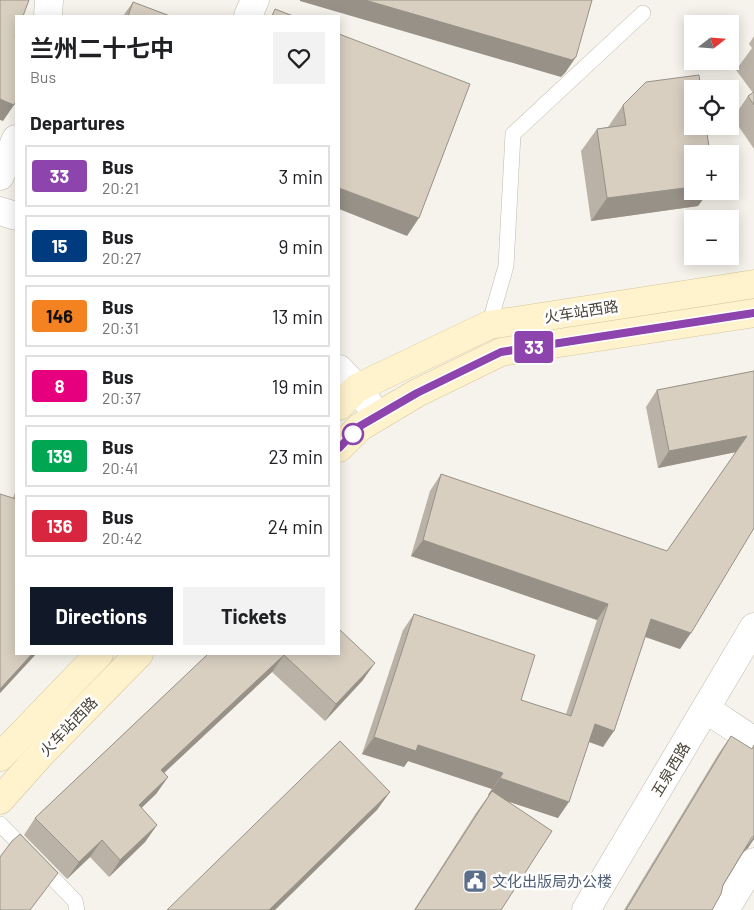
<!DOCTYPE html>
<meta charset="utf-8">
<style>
:root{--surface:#fff;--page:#f2f2f2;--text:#202124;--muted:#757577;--line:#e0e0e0;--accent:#111827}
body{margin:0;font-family:Barlow,"Noto Sans SC",sans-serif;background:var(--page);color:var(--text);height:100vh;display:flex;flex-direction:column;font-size:19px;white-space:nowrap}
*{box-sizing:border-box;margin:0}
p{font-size:16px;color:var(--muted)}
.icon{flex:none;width:28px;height:28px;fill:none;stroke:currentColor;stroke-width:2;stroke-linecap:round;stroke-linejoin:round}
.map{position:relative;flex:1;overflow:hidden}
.drawer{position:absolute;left:15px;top:15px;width:325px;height:640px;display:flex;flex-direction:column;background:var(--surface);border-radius:0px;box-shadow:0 2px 12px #0003}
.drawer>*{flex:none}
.badge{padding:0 10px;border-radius:4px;font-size:18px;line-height:32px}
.needle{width:32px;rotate:73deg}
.buttons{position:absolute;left:684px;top:15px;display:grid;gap:10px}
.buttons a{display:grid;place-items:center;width:55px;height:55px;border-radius:0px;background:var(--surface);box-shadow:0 2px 12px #0003;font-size:25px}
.map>.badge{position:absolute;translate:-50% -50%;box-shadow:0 0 0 2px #fff}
h2{padding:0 15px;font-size:19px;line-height:45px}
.round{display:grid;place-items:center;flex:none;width:52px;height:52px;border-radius:0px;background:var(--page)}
.head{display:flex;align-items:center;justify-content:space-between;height:85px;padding:0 15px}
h1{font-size:24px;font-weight:700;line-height:38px}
.primary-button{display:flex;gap:10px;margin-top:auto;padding:10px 15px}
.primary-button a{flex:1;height:58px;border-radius:0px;background:var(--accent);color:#fff;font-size:20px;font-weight:700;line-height:58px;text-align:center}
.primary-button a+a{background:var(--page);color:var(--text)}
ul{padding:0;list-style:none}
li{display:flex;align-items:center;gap:15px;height:62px;margin:0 10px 8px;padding:0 5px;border:2px solid var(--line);border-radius:0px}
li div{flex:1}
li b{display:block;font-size:19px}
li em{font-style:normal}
li .badge{min-width:55px;font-weight:700;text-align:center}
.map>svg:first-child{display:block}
</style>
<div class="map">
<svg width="754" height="910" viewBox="0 0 754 910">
<rect width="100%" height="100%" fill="#f6f3ec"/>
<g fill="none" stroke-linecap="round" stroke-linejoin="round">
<!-- lane casing -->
<g stroke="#c2bbae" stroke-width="16">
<g id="lane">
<path d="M 489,325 L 506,266 L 513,134 L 643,13"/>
<path d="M 0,824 L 75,901 L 77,910"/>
</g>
</g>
<!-- street casing -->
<g stroke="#c2bbae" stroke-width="29">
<g id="street">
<path d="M 48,16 L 49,0"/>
<path d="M 248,16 L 255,0"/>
<path d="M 0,176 L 16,139"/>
<path d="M 0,211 L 16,216"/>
<path d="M 339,369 L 357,388 L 378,416"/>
<path d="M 706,709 L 754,741"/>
<path d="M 586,910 L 754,627"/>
<path d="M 725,910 L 754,862"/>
</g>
</g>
<!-- secondary casing -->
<g stroke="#d6c79b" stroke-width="29">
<g id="secondary">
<path d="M 339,406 L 357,388 L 489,325 L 754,284"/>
<path d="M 339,448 L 360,427 L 417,393 L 501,352 L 754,313"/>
<path d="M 0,757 L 99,654"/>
<path d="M 0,800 L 41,754 L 139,654"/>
</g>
</g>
<!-- lane -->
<use href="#lane" stroke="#fff" stroke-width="15"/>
<!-- street -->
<use href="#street" stroke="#fff" stroke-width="28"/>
<!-- secondary -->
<use href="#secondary" stroke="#fff3cd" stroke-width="28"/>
</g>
<!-- wall -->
<g fill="#bab2a6">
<path d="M 133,2 L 170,16 L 123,16 Z"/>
<path d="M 754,36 L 754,149 L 733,118 L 748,96 L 753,93 L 736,70 L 752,48 L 749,44 Z"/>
<path d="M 623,105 L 692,191 L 709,191 L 698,206 L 591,221 L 581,151 L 597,129 L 608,127 Z"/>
<path d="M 754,371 L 754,528 L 680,649 L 645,637 L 603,747 L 589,742 L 558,818 L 507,801 L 501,910 L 414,910 L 476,813 L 489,795 L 488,795 L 492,789 L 408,761 L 404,767 L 362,754 L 403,630 L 414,614 L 521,700 L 566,714 L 597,620 L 411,556 L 430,491 L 441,474 L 667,551 L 736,452 L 658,468 L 646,407 L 657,390 Z"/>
<path d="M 16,490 L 16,654 L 36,654 L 0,693 L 13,498 Z"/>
<path d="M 208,654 L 339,654 L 363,680 L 325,721 L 272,672 L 164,773 L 168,777 L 156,794 L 141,808 L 157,825 L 145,842 L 109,877 L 90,857 L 67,879 L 24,835 L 35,818 Z"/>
<path d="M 731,736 L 748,848 L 744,851 L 723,885 L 712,910 L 624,910 L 719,753 Z"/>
</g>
<!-- shaded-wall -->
<g fill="#979187">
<path d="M 300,0 L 365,0 L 576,57 L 565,73 L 561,77 L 300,1 Z"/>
<path d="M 0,99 L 14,105 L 3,121 L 0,120 Z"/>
<path d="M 692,187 L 692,191 L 709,191 L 698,206 L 591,221 L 607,198 Z"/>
<path d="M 339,188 L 419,218 L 407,236 L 339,209 Z"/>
<path d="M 747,436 L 736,452 L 658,468 L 669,451 Z"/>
<path d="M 423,540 L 608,604 L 597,620 L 411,556 Z"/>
<path d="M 651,619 L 691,633 L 680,649 L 640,635 Z"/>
<path d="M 32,654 L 36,654 L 0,693 L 0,689 Z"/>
<path d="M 284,655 L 272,672 L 149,787 L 161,770 Z"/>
<path d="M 375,663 L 363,680 L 325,721 L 336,704 Z"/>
<path d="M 595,724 L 614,731 L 603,747 L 584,740 Z"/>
<path d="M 374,737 L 418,745 L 503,773 L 492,789 L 408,761 L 404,767 L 362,754 Z"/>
<path d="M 168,777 L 156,794 L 127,822 L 139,805 Z"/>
<path d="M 500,778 L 569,802 L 558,818 L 488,795 Z"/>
<path d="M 390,792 L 377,810 L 275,910 L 269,910 Z"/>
<path d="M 157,825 L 145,842 L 109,877 L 120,860 Z"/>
<path d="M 754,836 L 754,839 L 748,848 L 741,854 Z"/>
<path d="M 102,840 L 90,857 L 67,879 L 79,862 Z"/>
</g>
<!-- building -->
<g fill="#d8cfc1" stroke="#979187">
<path d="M 0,0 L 29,0 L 23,16 L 16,16 L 16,33 L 15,36 L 16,37 L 16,101 L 14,105 L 0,99 Z"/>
<path d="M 365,0 L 592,0 L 576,57 L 572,60 Z"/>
<path d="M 133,2 L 170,16 L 128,16 Z"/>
<path d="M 275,9 L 293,16 L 272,16 Z"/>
<path d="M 339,34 L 470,84 L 419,218 L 339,188 Z"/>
<path d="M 699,75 L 701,89 L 692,89 L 692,126 L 706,126 L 710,154 L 692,154 L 692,187 L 607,198 L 597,129 L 626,125 L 623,105 L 646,82 Z"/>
<path d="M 754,92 L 754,105 L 748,96 Z"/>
<path d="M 754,371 L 754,528 L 691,633 L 651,619 L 614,731 L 595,724 L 569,802 L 500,778 L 503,773 L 418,745 L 416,751 L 374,737 L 414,614 L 535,655 L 521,700 L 571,716 L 608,604 L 423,540 L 441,474 L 667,551 L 747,436 L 669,451 L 657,390 Z"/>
<path d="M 0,494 L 16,499 L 16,654 L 32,654 L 0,689 Z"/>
<path d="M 339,629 L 375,663 L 336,704 L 284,655 L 161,770 L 168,777 L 139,805 L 157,825 L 120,860 L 102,840 L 79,862 L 35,818 L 208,654 L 339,654 Z"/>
<path d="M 731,736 L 752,749 L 754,745 L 754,836 L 752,837 L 723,885 L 721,894 L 712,910 L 626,910 Z"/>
<path d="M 340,741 L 390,792 L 269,910 L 167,910 Z"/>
<path d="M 492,791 L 552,831 L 501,910 L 415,910 Z"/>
<path d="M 20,834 L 58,873 L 30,910 L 0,910 L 0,857 L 12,841 Z"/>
</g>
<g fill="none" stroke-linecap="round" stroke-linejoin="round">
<!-- line casing -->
<g stroke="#fff" stroke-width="11">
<path id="line" d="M 339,448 L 360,426 L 417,393 L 501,352 L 754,313"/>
</g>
<!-- line -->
<use href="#line" stroke="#8e44ad" stroke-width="8"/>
</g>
<!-- icons -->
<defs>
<g id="civic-square" transform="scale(1.25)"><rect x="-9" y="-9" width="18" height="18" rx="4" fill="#5c6f8a" stroke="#fff"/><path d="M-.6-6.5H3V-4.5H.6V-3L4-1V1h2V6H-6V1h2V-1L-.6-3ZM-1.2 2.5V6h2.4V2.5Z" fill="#fff"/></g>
</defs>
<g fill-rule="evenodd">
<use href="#civic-square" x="475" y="881"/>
</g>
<!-- markers -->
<circle fill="#fff" stroke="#8e44ad" stroke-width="2.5" cx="353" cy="434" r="10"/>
<g text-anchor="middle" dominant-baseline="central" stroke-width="5" stroke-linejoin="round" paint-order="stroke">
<!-- street labels -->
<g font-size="15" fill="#4b4439" stroke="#fff">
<text transform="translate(581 311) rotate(-9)">火车站西路</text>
<text transform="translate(68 726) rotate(-46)">火车站西路</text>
<text transform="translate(670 769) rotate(-59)">五泉西路</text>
</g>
<!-- service labels -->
<g font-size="15" fill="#4e5e75" stroke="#fff" text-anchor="start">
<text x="492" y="881">文化出版局办公楼</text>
</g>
</g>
</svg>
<div class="buttons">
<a><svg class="needle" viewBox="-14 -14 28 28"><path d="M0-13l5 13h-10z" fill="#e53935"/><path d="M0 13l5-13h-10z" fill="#757577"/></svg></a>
<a><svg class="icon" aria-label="locate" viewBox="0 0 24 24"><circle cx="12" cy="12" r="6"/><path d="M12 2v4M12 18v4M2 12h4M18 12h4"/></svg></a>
<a>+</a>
<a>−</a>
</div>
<b class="badge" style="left:534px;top:347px;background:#8e44ad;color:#fff">33</b>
<section class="drawer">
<div class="head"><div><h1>兰州二十七中</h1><p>Bus</p></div><a class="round"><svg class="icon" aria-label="heart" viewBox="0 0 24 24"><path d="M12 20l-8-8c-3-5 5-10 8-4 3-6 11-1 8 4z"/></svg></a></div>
<h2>Departures</h2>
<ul>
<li><span class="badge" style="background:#8e44ad;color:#fff">33</span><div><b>Bus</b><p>20:21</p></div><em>3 min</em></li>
<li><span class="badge" style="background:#003b80;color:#fff">15</span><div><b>Bus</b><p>20:27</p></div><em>9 min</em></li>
<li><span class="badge" style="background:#f58220;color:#111">146</span><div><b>Bus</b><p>20:31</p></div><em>13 min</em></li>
<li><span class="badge" style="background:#e6007e;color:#fff">8</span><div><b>Bus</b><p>20:37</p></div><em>19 min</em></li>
<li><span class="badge" style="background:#00a651;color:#fff">139</span><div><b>Bus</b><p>20:41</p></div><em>23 min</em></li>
<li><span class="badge" style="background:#d7263d;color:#fff">136</span><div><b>Bus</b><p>20:42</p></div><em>24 min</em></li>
</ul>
<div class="primary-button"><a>Directions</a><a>Tickets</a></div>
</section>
</div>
